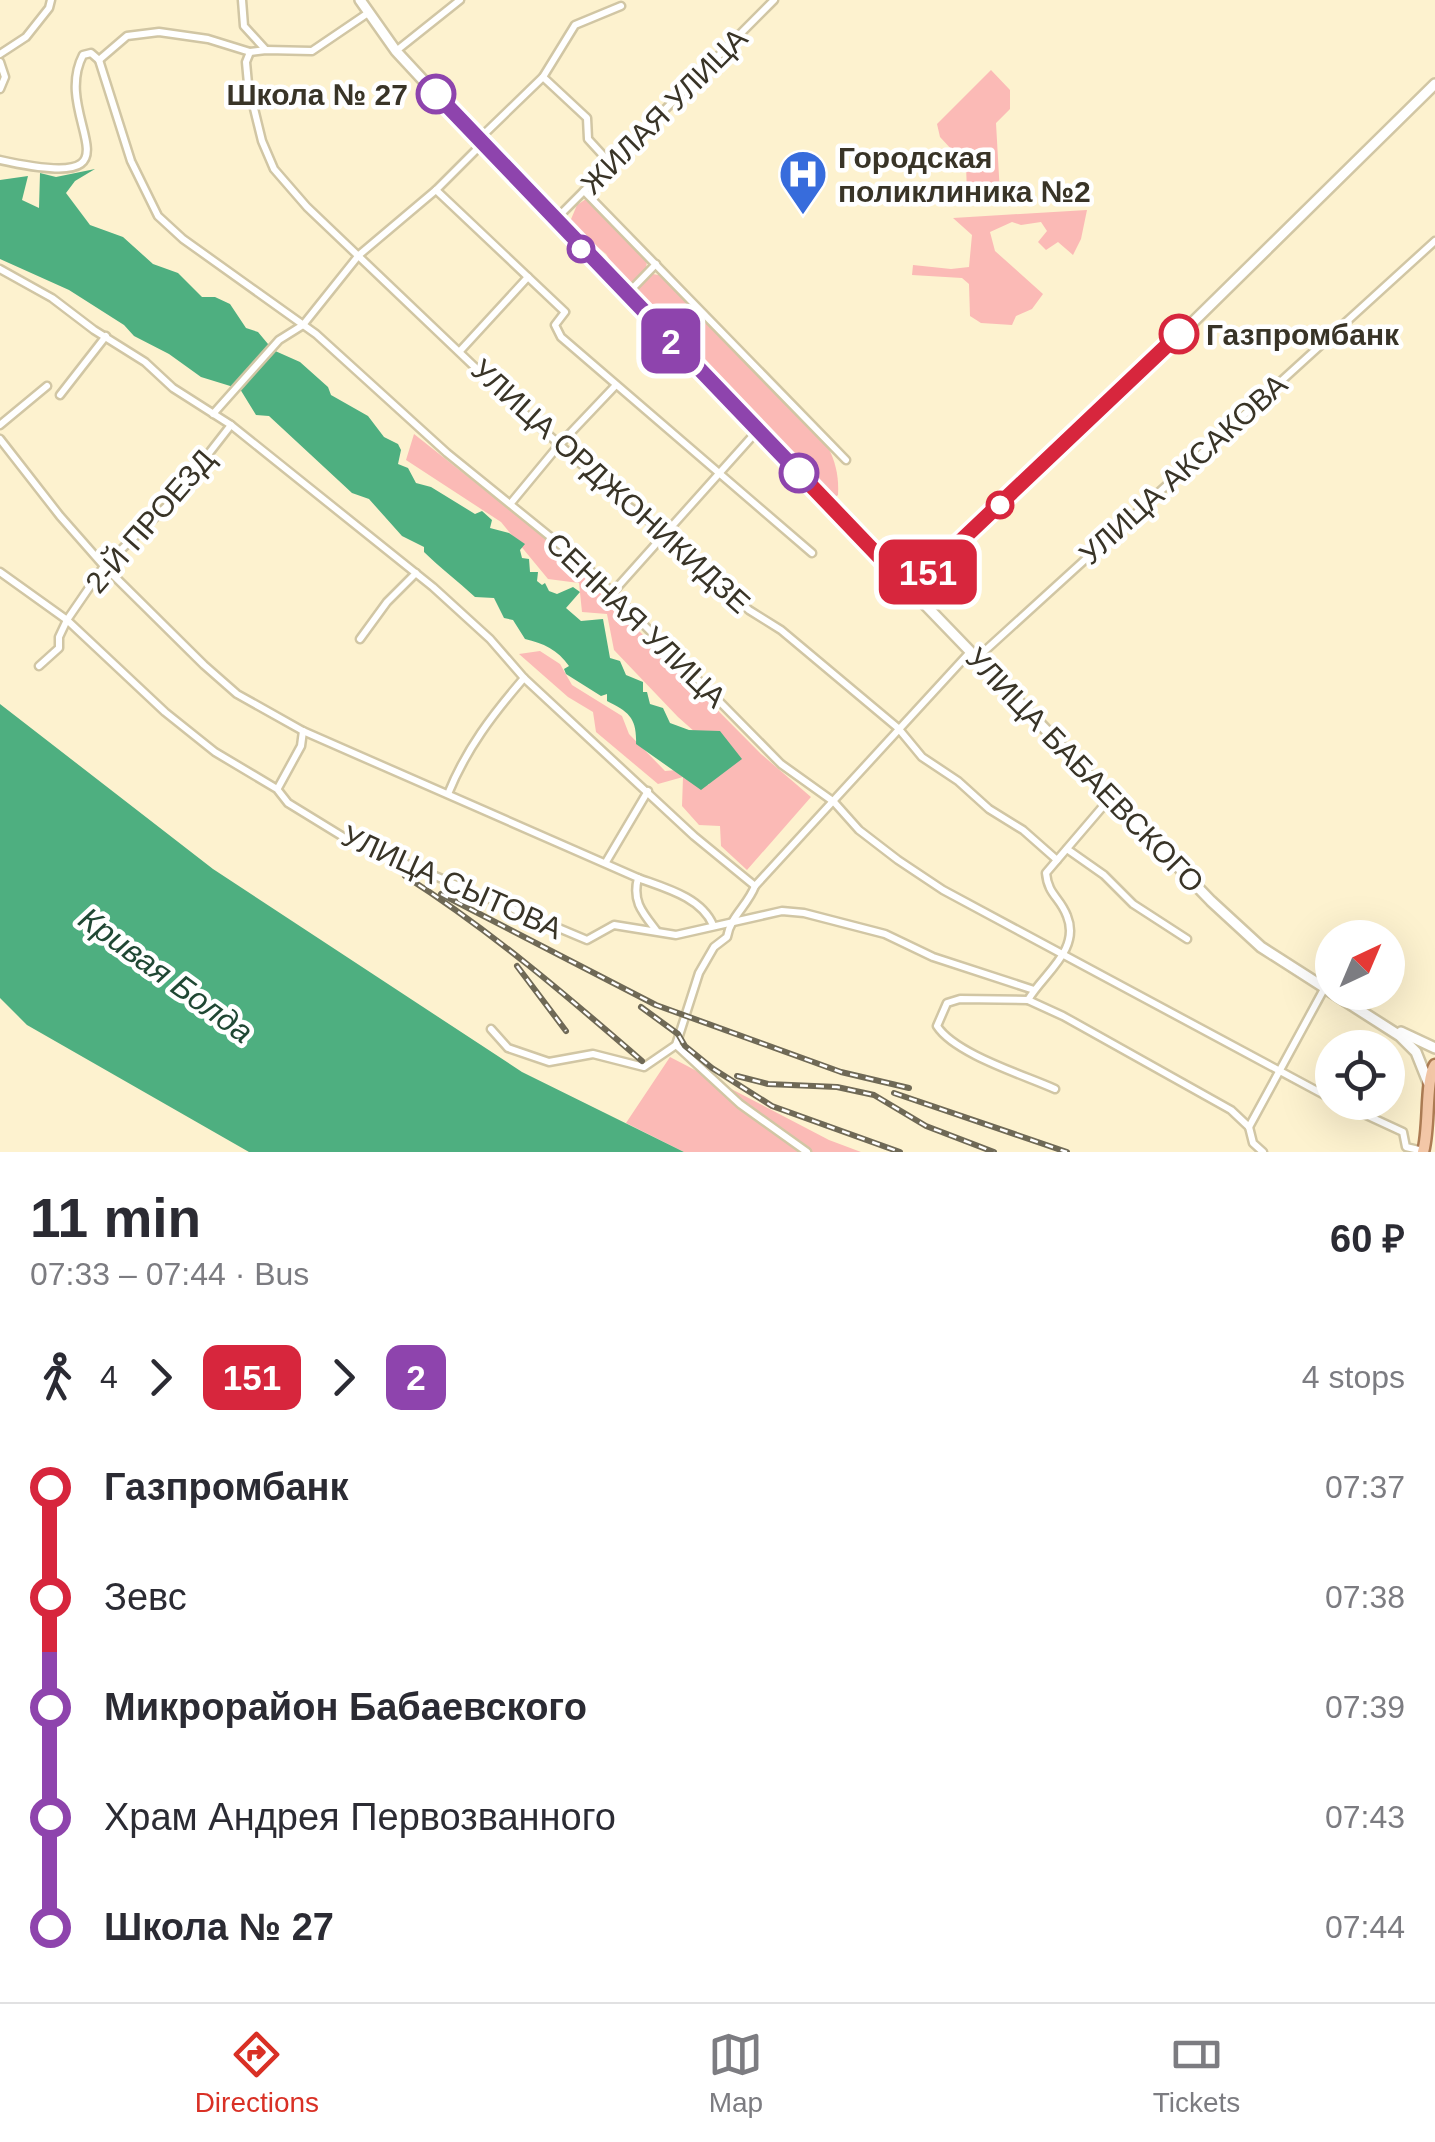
<!DOCTYPE html>
<meta charset="utf-8">
<style>
:root{--surface:#fff;--page:#f7f7f7;--text:#2b2b33;--muted:#7c7c81;--line:#e1e1e2;--accent:#d93025}
body{margin:0;font-family:Helvetica,sans-serif;background:var(--page);color:var(--text);height:100vh;display:flex;flex-direction:column;font-size:38px;white-space:nowrap}
*{box-sizing:border-box;margin:0}
p{font-size:32px;color:var(--muted)}
.icon{flex:none;width:55px;height:55px;fill:none;stroke:currentColor;stroke-width:2;stroke-linecap:round;stroke-linejoin:round}
.map{position:relative;height:1152px;overflow:hidden}
.panel{display:flex;flex-direction:column;background:var(--surface);flex:1}
.panel>*{flex:none}
.badge{padding:0 20px;border-radius:15px;font-size:35px;line-height:65px}
.needle{width:65px;rotate:44deg}
.controls{position:absolute;left:1315px;top:920px;display:grid;gap:20px}
.controls a{display:grid;place-items:center;width:90px;height:90px;border-radius:50%;background:var(--surface);box-shadow:0 10px 40px #0002;font-size:50px}
.map>.badge{position:absolute;translate:-50% -50%;box-shadow:0 0 0 5px #fff}
.legs{display:flex;align-items:center;gap:15px;height:110px;padding:0 30px;font-size:32px}
.legs p{margin-inline-start:auto}
.summary{display:flex;align-items:center;justify-content:space-between;height:170px;padding:0 30px}
h1{font-size:55px;font-weight:700;line-height:75px}
ul{padding:0 30px;list-style:none}
li{display:flex;align-items:center;gap:35px;height:110px;font-size:38px}
li i{display:grid;place-items:center;width:15px;height:100%;margin:0 12px;background:currentColor}
li i::after{content:'';width:25px;height:25px;margin:-12px;border:8px solid;border-radius:50%;background:var(--surface)}
li p{margin-inline-start:auto}
li:first-child i{background:linear-gradient(#0000 50%,currentColor 0)}
li:last-child i{background:linear-gradient(currentColor 50%,#0000 0)}
.dock{display:flex;justify-content:space-around;align-items:center;height:140px;border-top:2px solid var(--line);background:var(--surface);font-size:28px;color:var(--muted)}
.dock a{display:grid;justify-items:center;gap:5px}
.dock .active{color:var(--accent)}
.map>svg:first-child{display:block}
</style>
<div class="map">
<svg width="1435" height="1152" viewBox="0 0 1435 1152">
<rect width="100%" height="100%" fill="#fdf2cf"/>
<!-- green -->
<g fill="#fbbab6">
<path d="M 991,70 L 1010,90 L 1010,109 L 996,123 L 1000,194 L 967,193 L 966,165 L 940,137 L 937,124 Z"/>
<path d="M 586,199 L 647,261 L 646,269 L 631,285 L 618,273 L 606,254 L 569,224 L 577,205 Z"/>
<path d="M 1087,210 L 1081,239 L 1073,255 L 1058,242 L 1046,250 L 1038,242 L 1047,231 L 1041,222 L 1021,225 L 1012,222 L 990,232 L 995,251 L 1043,294 L 1032,309 L 1016,316 L 1012,325 L 981,323 L 970,316 L 969,284 L 962,278 L 912,275 L 913,265 L 951,269 L 969,267 L 972,235 L 953,218 Z"/>
<path d="M 653,274 L 664,276 L 828,447 C 836,463 839,477 838,495 L 832,500 L 636,297 L 637,290 Z"/>
<path d="M 414,434 L 553,544 L 761,754 L 811,797 L 747,870 L 721,846 L 720,826 L 699,825 L 682,806 L 683,777 L 658,784 L 596,732 L 593,712 L 568,697 L 519,654 L 540,651 L 560,664 L 572,685 L 622,716 L 629,734 L 665,771 L 688,769 L 709,785 L 713,748 L 678,717 L 614,650 L 607,614 L 582,612 L 579,583 L 548,579 L 501,522 L 406,460 Z"/>
<path d="M 670,1057 L 829,1140 L 861,1152 L 684,1152 L 626,1123 Z"/>
</g>
<!-- water -->
<g fill="#4eaf80">
<path d="M 95,169 L 75,181 L 66,193 L 90,225 L 123,237 L 153,264 L 178,273 L 202,297 L 215,297 L 230,304 L 246,328 L 258,332 L 273,350 L 300,362 L 328,387 L 331,395 L 368,416 L 384,437 L 398,444 L 401,450 L 398,464 L 408,468 L 416,483 L 431,487 L 475,514 L 482,511 L 492,520 L 490,528 L 509,533 L 525,544 L 520,550 L 522,558 L 529,559 L 530,572 L 538,572 L 537,581 L 542,585 L 545,583 L 549,591 L 557,594 L 573,587 L 580,592 L 566,608 L 581,621 L 603,619 L 610,658 L 620,661 L 626,675 L 643,682 L 643,692 L 647,692 L 650,704 L 663,708 L 670,723 L 689,730 L 720,731 L 742,759 L 701,790 L 636,744 C 637,718 629,712 607,701 L 607,694 L 601,696 L 566,674 L 564,669 L 569,666 C 558,650 543,643 525,639 L 513,620 L 504,618 L 494,598 L 475,597 C 458,581 440,568 424,552 L 424,547 L 402,536 L 369,499 L 352,493 L 269,416 L 256,415 L 240,389 L 201,377 L 169,354 L 134,336 L 124,325 L 69,290 L 0,259 L 0,180 L 28,176 L 22,200 L 39,208 L 40,173 L 56,177 Z"/>
<path d="M 0,704 L 213,869 L 522,1072 L 684,1152 L 249,1152 L 27,1025 L 0,998 Z"/>
</g>
<g fill="none" stroke-linecap="round" stroke-linejoin="round">
<!-- street casing -->
<g stroke="#d1c6a4" stroke-width="11">
<g id="street">
<path d="M 242,0 L 244,26 L 265,49"/>
<path d="M 396,51 L 460,0"/>
<path d="M 250,52 L 246,62 L 248,84 L 262,141 L 274,169 L 307,207 L 502,393 L 628,506 L 655,525 L 749,610 L 781,630 L 898,728 L 922,757 L 958,781 L 989,809 L 1023,830 L 1057,860"/>
<path d="M 0,54 L 26,37 L 49,8 L 51,0"/>
<path d="M 99,60 L 131,161 L 158,216 L 183,239 L 316,334 L 447,453 L 585,565 L 781,764 L 834,802 L 859,830 L 898,860 L 943,890 L 1332,1099"/>
<path d="M 0,62 L 5,77 L 0,89"/>
<path d="M 543,77 L 587,118 L 588,139 L 610,163"/>
<path d="M 478,140 L 543,77 L 575,25 L 621,6"/>
<path d="M 0,160 C 154,194 49,120 83,55 L 91,53 L 99,60 L 127,36 L 159,32 L 208,39 L 250,52 L 266,50 L 312,51 L 368,13"/>
<path d="M 436,190 L 565,312 L 555,325 L 561,337 L 812,553"/>
<path d="M 584,191 L 846,460"/>
<path d="M 554,221 L 774,0"/>
<path d="M 0,269 L 52,298 L 94,330 L 145,362 L 173,388 L 231,425 L 433,587 L 490,639 L 524,678 L 694,836 L 755,886"/>
<path d="M 626,295 L 656,264"/>
<path d="M 460,351 L 528,277"/>
<path d="M 60,395 L 106,336"/>
<path d="M 213,414 L 279,340 L 303,325 L 359,255 L 436,190 L 482,144"/>
<path d="M 0,425 L 47,386"/>
<path d="M 0,439 L 60,516 L 104,566 L 204,665 L 237,694 L 303,731 L 638,878 C 632,901 642,912 656,930"/>
<path d="M 511,503 L 559,445 L 616,385"/>
<path d="M 0,572 L 67,620 L 165,712 L 215,752 L 277,789 L 288,803 L 345,838 L 587,940 L 614,925 L 676,935 L 782,911 L 804,913 L 885,934 L 933,957 L 1034,990"/>
<path d="M 613,592 L 758,430"/>
<path d="M 360,639 L 387,602 L 416,573"/>
<path d="M 977,658 L 1435,241"/>
<path d="M 39,666 L 59,648 L 59,637 L 67,620 L 104,566 L 171,502 L 231,425"/>
<path d="M 278,788 L 301,746 L 303,731"/>
<path d="M 448,794 C 466,749 493,714 524,678"/>
<path d="M 1067,849 L 1104,875 L 1133,904 L 1187,939"/>
<path d="M 606,862 L 648,791"/>
<path d="M 638,878 C 665,888 701,897 713,925"/>
<path d="M 1028,1000 L 1063,1016 L 1231,1110 L 1249,1127"/>
<path d="M 491,1029 L 508,1048 L 549,1062 L 593,1054 L 644,1067 L 676,1045 L 699,973 L 714,947 L 727,937 C 730,917 748,905 755,886 L 970,652"/>
<path d="M 676,1045 L 740,1104 L 807,1152"/>
<path d="M 1055,1089 C 1024,1075 955,1054 937,1026 L 947,1003 L 960,999 L 1028,1000 C 1043,974 1081,950 1067,916 C 1060,897 1048,895 1046,873 L 1111,797"/>
<path d="M 1338,1102 L 1403,1132 L 1406,1147 L 1423,1151"/>
<path d="M 1249,1127 L 1324,989"/>
<path d="M 1249,1127 L 1253,1143 L 1263,1152"/>
</g>
</g>
<!-- secondary casing -->
<g stroke="#d1c6a4" stroke-width="14">
<g id="secondary">
<path d="M 360,0 L 396,51 L 524,189 L 1211,901 L 1261,947 L 1400,1036 L 1416,1052 L 1428,1082"/>
<path d="M 910,589 L 1130,384 L 1435,84"/>
<path d="M 1401,1032 L 1435,1048"/>
</g>
</g>
<!-- primary casing -->
<g stroke="#ad7c54" stroke-width="15">
<path id="primary" d="M 1423,1152 C 1430,1128 1425,1080 1435,1065"/>
</g>
<!-- street -->
<use href="#street" stroke="#fff" stroke-width="6"/>
<!-- secondary -->
<use href="#secondary" stroke="#fff" stroke-width="9"/>
<!-- primary -->
<use href="#primary" stroke="#f3c7a7" stroke-width="10"/>
<!-- rail casing -->
<g stroke="#6f6956" stroke-width="6">
<g id="rail">
<path d="M 405,876 C 490,930 566,995 642,1061"/>
<path d="M 441,894 L 656,1005 L 841,1072 L 909,1088"/>
<path d="M 517,966 L 566,1031"/>
<path d="M 641,1007 L 678,1034 L 685,1046 L 712,1068 L 772,1106 L 900,1152"/>
<path d="M 737,1076 L 768,1084 L 837,1087 L 874,1095 L 926,1126 L 994,1152"/>
<path d="M 894,1093 L 1067,1152"/>
</g>
</g>
<!-- rail -->
<use href="#rail" stroke="#fff" stroke-width="2.5" stroke-dasharray="8" stroke-linecap="butt"/>
</g>
<g fill="none" stroke-linecap="round" stroke-linejoin="round">
<!-- line-1 casing -->
<g stroke="#fff" stroke-width="22">
<path id="line-1" d="M 799,473 L 910,589 L 1179,334"/>
</g>
<!-- line-2 casing -->
<g stroke="#fff" stroke-width="22">
<path id="line-2" d="M 436,94 L 799,473"/>
</g>
<!-- line-1 -->
<use href="#line-1" stroke="#d7263d" stroke-width="15"/>
<!-- line-2 -->
<use href="#line-2" stroke="#8e44ad" stroke-width="15"/>
</g>
<!-- icons -->
<defs>
<g id="hospital-pin" transform="scale(2.5)"><path d="M0 17L-7.5 6A9.5 9.5 0 1 1 7.5 6Z" fill="#376cdc" stroke="#fff"/><path d="M-5-5h3v3.5h4V-5h3V5h-3V1.5h-4V5h-3Z" fill="#fff"/></g>
</defs>
<g fill-rule="evenodd">
<use href="#hospital-pin" x="803" y="174"/>
</g>
<!-- markers -->
<g fill="#fff" stroke="#8e44ad" stroke-width="5">
<circle cx="436" cy="94" r="18"/>
<circle cx="581" cy="249" r="12"/>
<circle cx="799" cy="473" r="18"/>
</g>
<g fill="#fff" stroke="#d7263d" stroke-width="5">
<circle cx="1179" cy="334" r="18"/>
<circle cx="1000" cy="505" r="12"/>
</g>
<g text-anchor="middle" dominant-baseline="central" stroke-width="9" stroke-linejoin="round" paint-order="stroke">
<!-- stop labels -->
<g font-size="30" font-weight="bold" fill="#393427" stroke="#fff" text-anchor="end">
<text x="408" y="94">Школа № 27</text>
<text x="1206" y="334" text-anchor="start">Газпромбанк</text>
</g>
<!-- street labels -->
<g font-size="30" fill="#393427" stroke="#fff">
<text transform="translate(664 111) rotate(-45)">ЖИЛАЯ УЛИЦА</text>
<text transform="translate(1183 469) rotate(-42)">УЛИЦА АКСАКОВА</text>
<text transform="translate(611 486) rotate(42)">УЛИЦА ОРДЖОНИКИДЗЕ</text>
<text transform="translate(150 521) rotate(-49)">2-Й ПРОЕЗД</text>
<text transform="translate(636 620) rotate(44)">СЕННАЯ УЛИЦА</text>
<text transform="translate(1085 770) rotate(46)">УЛИЦА БАБАЕВСКОГО</text>
<text transform="translate(452 882) rotate(24)">УЛИЦА СЫТОВА</text>
</g>
<!-- poi labels -->
<g font-size="30" font-weight="bold" fill="#393427" stroke="#fff" text-anchor="start">
<text x="838" y="157">Городская<tspan x="838" dy="34">поликлиника №2</tspan></text>
</g>
<!-- water labels -->
<g font-size="32" font-style="italic" fill="#1f4733" stroke="#fff">
<text transform="translate(166 975) rotate(36)">Кривая Болда</text>
</g>
</g>
</svg>
<div class="controls">
<a><svg class="needle" viewBox="-14 -14 28 28"><path d="M0-13l5 13h-10z" fill="#e53935"/><path d="M0 13l5-13h-10z" fill="#7c7c81"/></svg></a>
<a><svg class="icon" aria-label="locate" viewBox="0 0 24 24"><circle cx="12" cy="12" r="6"/><path d="M12 2v4M12 18v4M2 12h4M18 12h4"/></svg></a>
</div>
<b class="badge" style="left:928px;top:572px;background:#d7263d;color:#fff">151</b>
<b class="badge" style="left:671px;top:341px;background:#8e44ad;color:#fff">2</b>
</div>
<section class="panel">
<div class="summary"><div><h1>11 min</h1><p>07:33 – 07:44 · Bus</p></div><b>60 ₽</b></div>
<div class="legs"><svg class="icon" aria-label="walk" viewBox="0 0 24 24"><circle cx="13" cy="4" r="2"/><path d="M13 8l-2 6 4 7M11 14l-3 7M7 12l3-4h3l4 4"/></svg>4<svg class="icon" aria-label="forward" viewBox="0 0 24 24"><path d="M9 5l7 7-7 7"/></svg><b class="badge" style="background:#d7263d;color:#fff">151</b><svg class="icon" aria-label="forward" viewBox="0 0 24 24"><path d="M9 5l7 7-7 7"/></svg><b class="badge" style="background:#8e44ad;color:#fff">2</b><p>4 stops</p></div>
<ul>
<li><i style="color:#d7263d"></i><b>Газпромбанк</b><p>07:37</p></li>
<li><i style="color:#d7263d"></i><span>Зевс</span><p>07:38</p></li>
<li><i style="color:#8e44ad"></i><b>Микрорайон Бабаевского</b><p>07:39</p></li>
<li><i style="color:#8e44ad"></i><span>Храм Андрея Первозванного</span><p>07:43</p></li>
<li><i style="color:#8e44ad"></i><b>Школа № 27</b><p>07:44</p></li>
</ul>
</section>
<nav class="dock">
<a class="active"><svg class="icon" aria-label="directions" viewBox="0 0 24 24"><path d="M12 3l9 9-9 9-9-9zM9 14v-3h6M13 9l2 2-2 2"/></svg>Directions</a>
<a><svg class="icon" aria-label="map" viewBox="0 0 24 24"><path d="M3 6l6-2 6 2 6-2v14l-6 2-6-2-6 2zM9 4v14M15 6v14"/></svg>Map</a>
<a><svg class="icon" aria-label="tickets" viewBox="0 0 24 24"><path d="M3 7h18v10H3zM15 7v10"/></svg>Tickets</a>
</nav>
